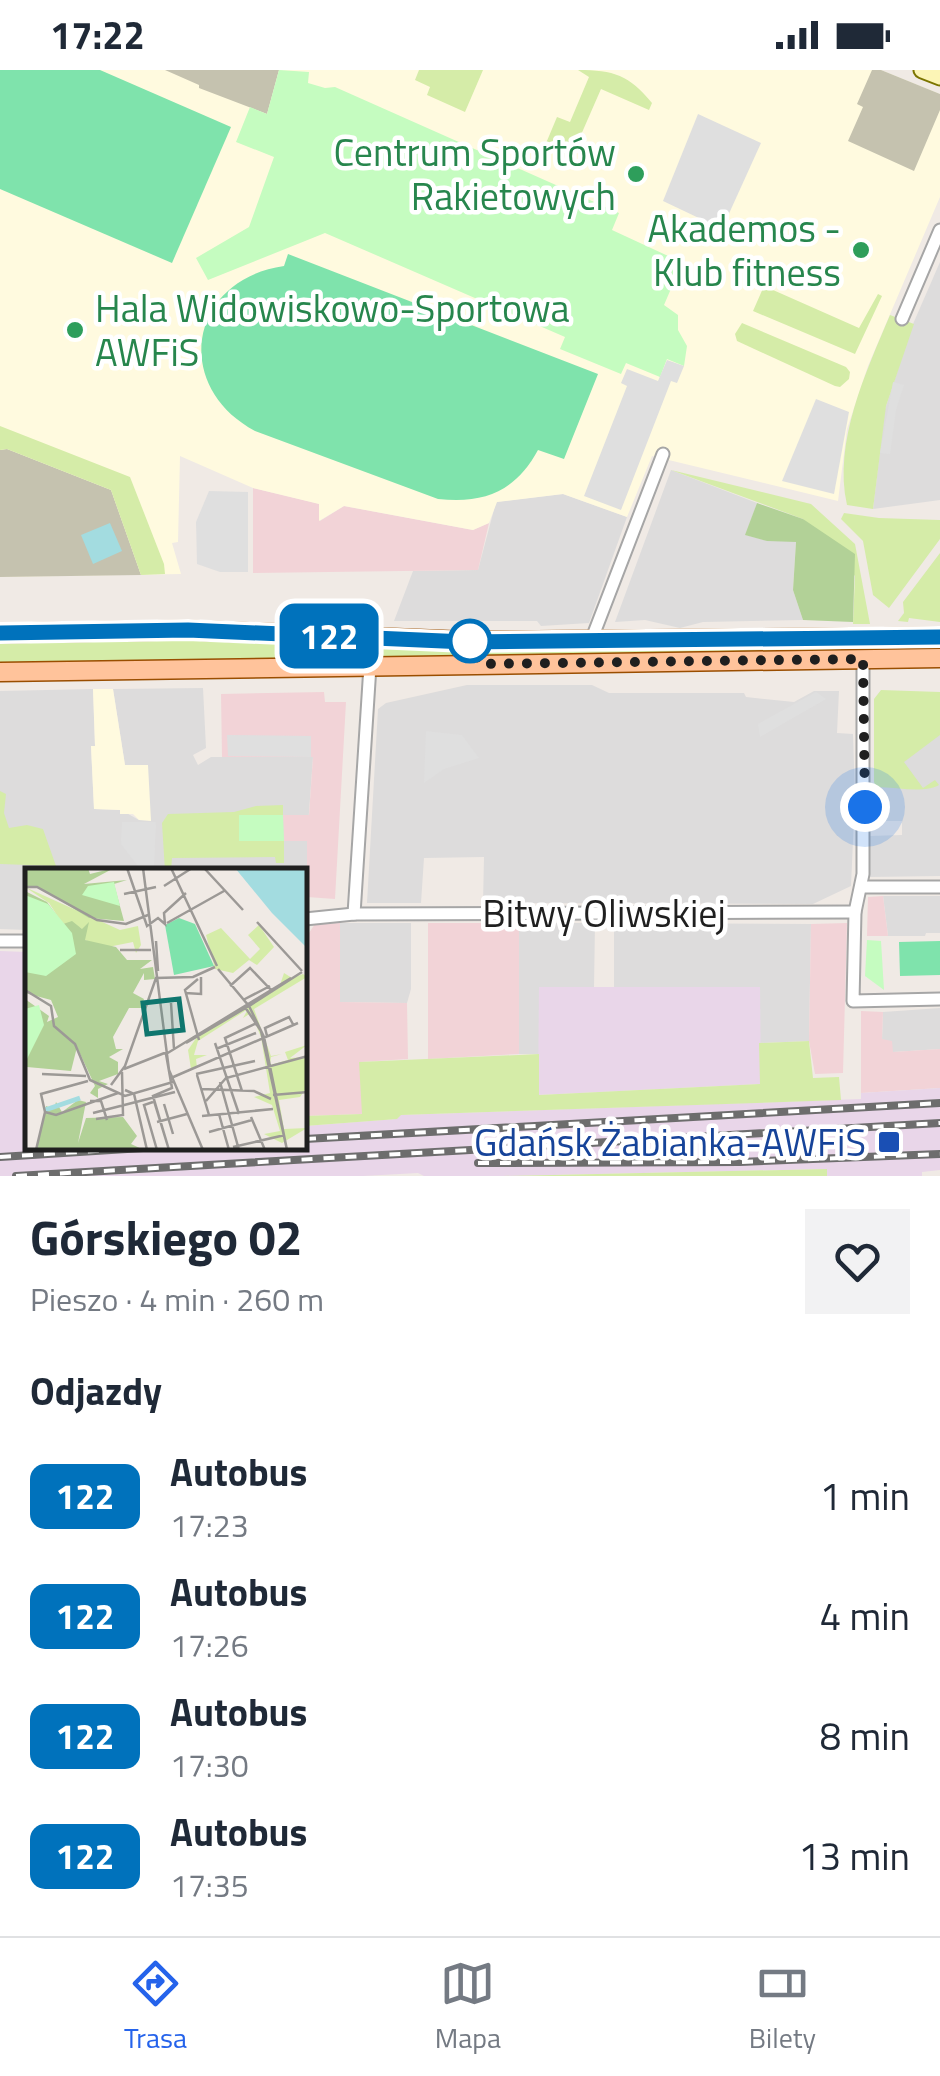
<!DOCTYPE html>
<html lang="pl">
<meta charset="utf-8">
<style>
:root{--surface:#fff;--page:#f2f2f3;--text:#1f2937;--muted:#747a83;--line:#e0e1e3;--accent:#2563eb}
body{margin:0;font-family:"Titillium Web",sans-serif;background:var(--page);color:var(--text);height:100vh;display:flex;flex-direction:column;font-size:38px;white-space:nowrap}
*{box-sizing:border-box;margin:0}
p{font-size:32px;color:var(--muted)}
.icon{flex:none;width:55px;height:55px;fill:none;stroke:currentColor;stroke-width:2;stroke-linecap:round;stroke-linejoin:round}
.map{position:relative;height:1106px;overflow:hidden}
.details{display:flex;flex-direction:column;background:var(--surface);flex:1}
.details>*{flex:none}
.badge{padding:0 20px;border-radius:15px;font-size:35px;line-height:65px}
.you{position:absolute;width:50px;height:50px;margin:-25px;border:8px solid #fff;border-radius:50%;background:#1a73e8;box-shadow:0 0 0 15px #1a73e833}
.map>.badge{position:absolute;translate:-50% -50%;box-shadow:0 0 0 5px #fff}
h2{padding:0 30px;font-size:38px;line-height:90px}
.round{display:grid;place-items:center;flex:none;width:105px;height:105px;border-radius:0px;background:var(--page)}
.overview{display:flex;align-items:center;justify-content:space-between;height:170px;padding:0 30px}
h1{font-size:48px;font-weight:700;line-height:75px}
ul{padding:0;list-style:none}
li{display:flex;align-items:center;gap:30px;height:120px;padding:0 30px}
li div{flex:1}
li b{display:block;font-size:38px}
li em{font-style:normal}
li .badge{min-width:110px;font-weight:700;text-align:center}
.status{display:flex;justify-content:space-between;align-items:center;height:70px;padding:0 50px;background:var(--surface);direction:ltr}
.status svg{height:28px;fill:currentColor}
.tab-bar{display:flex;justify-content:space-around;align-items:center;height:140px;border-top:2px solid var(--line);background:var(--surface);font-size:28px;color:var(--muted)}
.tab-bar a{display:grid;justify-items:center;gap:5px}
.tab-bar .selected{color:var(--accent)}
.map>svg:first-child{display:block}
</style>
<div class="status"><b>17:22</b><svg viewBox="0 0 49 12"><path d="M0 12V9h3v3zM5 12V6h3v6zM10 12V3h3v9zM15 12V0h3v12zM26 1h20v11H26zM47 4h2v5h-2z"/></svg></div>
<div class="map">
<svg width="940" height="1106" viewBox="0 0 940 1106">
<rect width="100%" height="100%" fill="#f0eae5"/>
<!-- residential -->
<g fill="#dddcdc">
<path d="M 940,192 L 940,430 L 873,439 L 885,339 L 913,254 Z"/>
<path d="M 671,400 L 757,433 L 746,465 L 768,471 L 796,471 L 793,520 L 803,550 L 703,552 L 680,558 L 645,550 L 615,552 Z"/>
<path d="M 563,424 L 627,447 L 589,553 L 541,556 L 537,551 L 394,551 L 413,501 L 478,500 L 496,432 Z"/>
<path d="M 467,615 L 592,615 L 609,623 L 744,623 L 746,627 L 794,632 L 814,621 L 839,621 L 837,663 L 853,664 L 855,725 L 851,816 L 813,834 L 483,833 L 484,787 L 424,788 L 421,833 L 367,833 L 378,639 L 386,633 Z"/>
<path d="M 203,618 L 206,678 L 193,685 L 198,695 L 211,687 L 313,687 L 307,770 L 308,830 L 305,832 L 305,801 L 28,801 L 27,860 L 0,859 L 0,621 L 93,619 L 95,676 L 91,677 L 94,739 L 121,740 L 139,750 L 147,695 L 125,695 L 113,619 Z"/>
<path d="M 881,621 L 940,624 L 940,806 L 869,807 L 870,766 L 902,765 L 902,751 L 875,751 Z"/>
<path d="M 883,826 L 940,826 L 940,863 L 926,863 L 925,866 L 888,866 Z"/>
<path d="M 340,853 L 411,853 L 411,919 L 407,933 L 340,932 Z"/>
<path d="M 519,853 L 595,853 L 594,918 L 539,918 L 539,984 L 519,984 Z"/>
<path d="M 614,853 L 811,854 L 809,971 L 759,973 L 760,917 L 614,918 Z"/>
<path d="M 940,938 L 940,979 L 893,982 L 882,970 L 883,942 Z"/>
</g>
<!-- commercial -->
<g fill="#f2d3d7">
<path d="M 253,418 L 320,434 L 320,451 L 344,436 L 473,460 L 489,453 L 478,500 L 253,503 Z"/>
<path d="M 324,622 L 325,632 L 346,632 L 335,829 L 307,827 L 307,771 L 284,771 L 283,745 L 309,745 L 313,687 L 222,687 L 221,624 Z"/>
<path d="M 883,826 L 888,866 L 867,866 L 868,827 Z"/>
<path d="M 340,853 L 340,932 L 407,933 L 408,989 L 360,992 L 363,1044 L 305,1046 L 305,869 L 315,854 Z"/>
<path d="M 428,853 L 519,853 L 519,984 L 428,989 Z"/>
<path d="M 847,853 L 843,1003 L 815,1004 L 809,971 L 811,854 Z"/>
<path d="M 861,941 L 883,942 L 882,969 L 892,971 L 893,982 L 940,979 L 940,1018 L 861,1023 Z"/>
</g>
<!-- industrial -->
<g fill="#e9d6e9">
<path d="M 0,881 L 27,882 L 28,1078 L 305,1078 L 305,1056 L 396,1049 L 400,1045 L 861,1029 L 861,1023 L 940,1018 L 940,1100 L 922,1102 L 922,1106 L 827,1106 L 826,1099 L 503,1106 L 424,1106 L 418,1103 L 363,1106 L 0,1106 Z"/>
<path d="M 539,917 L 760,917 L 761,1014 L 538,1025 Z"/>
</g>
<!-- education -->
<g fill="#fffadf">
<path d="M 0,0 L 881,0 L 940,24 L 940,127 L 868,296 L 847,359 L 838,431 L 652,386 L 627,447 L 563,424 L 497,432 L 489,453 L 473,460 L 344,436 L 319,451 L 319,434 L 253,418 L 180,386 L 178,472 L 172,473 L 181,504 L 0,507 Z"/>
<path d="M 93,619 L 113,619 L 125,695 L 148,695 L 151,751 L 139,750 L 133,744 L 120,744 L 120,740 L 94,739 L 91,676 L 95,676 Z"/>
</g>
<!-- construction -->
<g fill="#c5c2af">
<path d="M 165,0 L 279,0 L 267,44 L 199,18 L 199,15 Z"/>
<path d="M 872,0 L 881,0 L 940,24 L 940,40 L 914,101 L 848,71 L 863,37 L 857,34 Z"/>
<path d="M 7,379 L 111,420 L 141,505 L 0,507 L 0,380 Z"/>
</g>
<!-- grass -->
<g fill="#d5eca8">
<path d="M 419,0 L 483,0 L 465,42 L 427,25 L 430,17 L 415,10 Z"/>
<path d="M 578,0 C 614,0 629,5 652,33 L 649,40 L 601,19 L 570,90 L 544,78 L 557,47 L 570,52 L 589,7 Z"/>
<path d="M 764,216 L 859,258 L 878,224 L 882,226 L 855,284 L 753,241 Z"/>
<path d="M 890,245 L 914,254 L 886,336 L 873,439 L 847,435 C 833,372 866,302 890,245 Z"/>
<path d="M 742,253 L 846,297 L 850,302 L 849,309 L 840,317 L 835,316 L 737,271 L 735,264 Z"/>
<path d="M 0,356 L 130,407 L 164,494 L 165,504 L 141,505 L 111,420 L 7,379 L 0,380 Z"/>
<path d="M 671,400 L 811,434 L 855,474 L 870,554 L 853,554 L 855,506 L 803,449 Z"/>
<path d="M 844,443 L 879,448 L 940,450 L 940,469 L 889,538 L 873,525 L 863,471 L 841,449 Z"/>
<path d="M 940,483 L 940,552 L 909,548 L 908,552 L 898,551 L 904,543 L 903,532 Z"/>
<path d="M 201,569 L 329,575 L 328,588 L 0,593 L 0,571 Z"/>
<path d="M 880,575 L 880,580 L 350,588 L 356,583 L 357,576 L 480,580 Z"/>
<path d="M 881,620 L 940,622 L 940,665 L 904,692 L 923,718 L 935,710 L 939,715 C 923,724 898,717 876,717 L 874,712 L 874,629 Z"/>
<path d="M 0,721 L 6,724 L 4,743 L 9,758 L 27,755 L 43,759 L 56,796 L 0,794 Z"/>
<path d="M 283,735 L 283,745 L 239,746 L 239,771 L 284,771 L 284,793 L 276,793 L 275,787 L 172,788 L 171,801 L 165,801 L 162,753 L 168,744 L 234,742 L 256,736 Z"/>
<path d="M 809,971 L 813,1008 L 839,1007 L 841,1030 L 401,1045 L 397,1049 L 305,1056 L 305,1046 L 362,1044 L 359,992 L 539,984 L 539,1025 L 760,1014 L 759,973 Z"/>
<path d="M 827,1099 L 827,1106 L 503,1106 Z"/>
</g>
<!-- forest -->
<path fill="#b2d197" d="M 757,433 L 803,449 L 855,484 L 853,552 L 803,550 L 793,520 L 796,472 L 767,471 L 745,465 Z"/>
<!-- park -->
<g fill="#c5fcc0">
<path d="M 279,0 L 309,2 L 308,13 L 325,18 L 335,17 L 619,143 L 612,160 L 679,191 L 676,198 L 679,200 L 664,235 L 678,245 L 678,260 L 687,276 L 684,296 L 667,289 L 660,307 L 626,293 L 621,304 L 560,279 L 565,267 L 325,163 L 208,210 L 196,188 L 249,157 L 274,87 L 236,72 L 250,37 L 267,44 Z"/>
<path d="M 239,745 L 283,745 L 284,771 L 239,771 Z"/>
<path d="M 867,870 L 881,871 L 884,920 L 865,906 Z"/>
</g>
<!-- pitch -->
<g fill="#7fe3ac">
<path d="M 0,0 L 100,0 L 231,57 L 172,193 L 0,119 Z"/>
<path d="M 288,184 L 598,304 L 564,389 L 538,380 C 515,422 484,434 438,429 L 255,361 C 172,317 188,210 284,196 Z"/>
<path d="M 940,871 L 940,905 L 900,906 L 899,872 Z"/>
</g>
<!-- parking -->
<g fill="#dfdfdf">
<path d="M 698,44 L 761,73 L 722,159 L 663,131 Z"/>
<path d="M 667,290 L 684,296 L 677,313 L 671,311 L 621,440 L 584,426 L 627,316 L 621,313 L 627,299 L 658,311 Z"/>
<path d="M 893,312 L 904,315 L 896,340 L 890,384 L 880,383 Z"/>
<path d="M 816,329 L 849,342 L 834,424 L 782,411 Z"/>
<path d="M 209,421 L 248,422 L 248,502 L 220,502 L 197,494 L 196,452 Z"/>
<path d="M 816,622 L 826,629 L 760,667 L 758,654 Z"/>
<path d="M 426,661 L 462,665 L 479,688 L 444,699 L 424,713 Z"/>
<path d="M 227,665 L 311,666 L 311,687 L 228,686 Z"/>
<path d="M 122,752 L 156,752 L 154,797 L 140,799 L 121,774 Z"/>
</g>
<!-- water -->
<path fill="#a3dce0" d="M 110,453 L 122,481 L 93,494 L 81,465 Z"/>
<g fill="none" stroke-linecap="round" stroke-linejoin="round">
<!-- street casing -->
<g stroke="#a6a6a6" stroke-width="15">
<g id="street">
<path d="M 902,249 L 940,160"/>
<path d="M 591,571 L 663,384"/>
<path d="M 863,589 L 863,804 L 855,842 L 853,931 L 940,929"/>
<path d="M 861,817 L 940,817"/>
<path d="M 354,844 L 370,596"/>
<path d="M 305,849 L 354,844 L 855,842"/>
<path d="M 0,871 L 28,871"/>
</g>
</g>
<!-- secondary casing -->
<g stroke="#7c7500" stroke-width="19">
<path id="secondary" d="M 922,0 L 940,7"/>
</g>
<!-- primary casing -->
<g stroke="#9a4e00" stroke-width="21">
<g id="primary">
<path d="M 0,563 L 188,560 L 467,571 L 940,567"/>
<path d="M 0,602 L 940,588"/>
</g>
</g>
<!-- street -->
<use href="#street" stroke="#fff" stroke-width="11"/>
<!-- secondary -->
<use href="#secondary" stroke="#fcf5b6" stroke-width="15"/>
<!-- primary -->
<use href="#primary" stroke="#ffc39b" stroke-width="18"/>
<!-- rail casing -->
<g stroke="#6d6d6d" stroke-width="8">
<g id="rail">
<path d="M 305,1069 L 940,1033"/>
<path d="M 0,1087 L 143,1078"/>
<path d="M 478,1093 L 740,1092 L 940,1084"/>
<path d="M 16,1106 L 940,1053"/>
</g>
</g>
<!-- rail -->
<use href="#rail" stroke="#fff" stroke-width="4" stroke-dasharray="11" stroke-linecap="butt"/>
</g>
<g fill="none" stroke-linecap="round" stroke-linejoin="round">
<!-- line casing -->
<g stroke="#fff" stroke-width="22">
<path id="line" d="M 0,563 L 188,560 L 466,572 L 940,567"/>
</g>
<!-- line -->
<use href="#line" stroke="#0072bc" stroke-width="15"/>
<!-- walk -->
<path stroke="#1f1f1f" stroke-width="10" stroke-dasharray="0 18" d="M 470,571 L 480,594 L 863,589 L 865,737"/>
</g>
<!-- markers -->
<g fill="#2e9e5b" stroke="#fff" stroke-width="4">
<circle cx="636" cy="104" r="10"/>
<circle cx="861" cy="180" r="10"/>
<circle cx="75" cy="260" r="10"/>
</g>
<circle fill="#fff" stroke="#0072bc" stroke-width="5" cx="470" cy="571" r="20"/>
<rect fill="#1a4fb4" stroke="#fff" stroke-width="4" x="877" y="1060" width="24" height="24" rx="5"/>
<g text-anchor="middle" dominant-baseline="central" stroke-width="9" stroke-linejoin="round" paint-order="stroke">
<!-- leisure labels -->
<g font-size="38" fill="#27864d" stroke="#fff" text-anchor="end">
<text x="616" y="82">Centrum Sportów<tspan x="616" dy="44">Rakietowych</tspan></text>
<text x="841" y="158">Akademos -<tspan x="841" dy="44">Klub fitness</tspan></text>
<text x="95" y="238" text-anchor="start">Hala Widowiskowo-Sportowa<tspan x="95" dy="44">AWFiS</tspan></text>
</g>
<!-- street labels -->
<g font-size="38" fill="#1f1f1f" stroke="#fff">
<text x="604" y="843">Bitwy Oliwskiej</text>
</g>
<!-- transit labels -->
<g font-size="38" fill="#164399" stroke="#fff" text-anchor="end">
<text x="866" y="1072">Gdańsk Żabianka-AWFiS</text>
</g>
</g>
<!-- overview -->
<g transform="translate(25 798)">
<rect width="282" height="282" fill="#f0eae5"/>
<path d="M 0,19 L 95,62 L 113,58 L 116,77 L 111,85 L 108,74 L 78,80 L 60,72 L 56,60 L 37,55 L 24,35 ZM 234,57 L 249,79 L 232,97 L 224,92 L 208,105 L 190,101 L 181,67 L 196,60 L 225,91 L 235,81 L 223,67 ZM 259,105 L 267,110 L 278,106 L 282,109 L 229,141 L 246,188 L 257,186 L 246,189 L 245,197 L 263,192 L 260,184 L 282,177 L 265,190 L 282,189 L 282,219 L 275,229 L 254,232 L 259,261 L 282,260 L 257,275 L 239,266 L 255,263 L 247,237 L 229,229 L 245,225 L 236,169 L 226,145 L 218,150 L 223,141 L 173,173 L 169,187 L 182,187 L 171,191 L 172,200 L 166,201 L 163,182 L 174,166 L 254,120 Z" fill="#d5eca8"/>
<path d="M 0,0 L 63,0 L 65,6 L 89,0 L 59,16 L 102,12 L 89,16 L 99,53 L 64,50 L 13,19 L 0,19 ZM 0,23 L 22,34 L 38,56 L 47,53 L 57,61 L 64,54 L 60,72 L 91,79 L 102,92 L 127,92 L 115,101 L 128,99 L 130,111 L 119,112 L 119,105 L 108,125 L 119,131 L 116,140 L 104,140 L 88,169 L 91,181 L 98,181 L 84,189 L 93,194 L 93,206 L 74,213 L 83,216 L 73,221 L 73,230 L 65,225 L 70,218 L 52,179 L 46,203 L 2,199 L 2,213 L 0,131 L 24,148 L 22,154 L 33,149 L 26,132 L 0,125 ZM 53,232 L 61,234 L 53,275 L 61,250 L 98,249 L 112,268 L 106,276 L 119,282 L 11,282 L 21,238 L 29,241 L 31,234 L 37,244 Z" fill="#b2d197"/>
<path d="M 89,14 L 95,38 L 57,27 L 63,18 ZM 0,27 L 23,36 L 47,65 L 51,86 L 21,108 L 0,104 ZM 14,137 L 19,157 L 0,195 L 0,141 Z" fill="#c5fcc0"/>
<path d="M 154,50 L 170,56 L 189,98 L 149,107 L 140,57 Z" fill="#7fe3ac"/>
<path d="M 210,0 L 282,0 L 282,80 L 247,45 Z" fill="#a3dce0"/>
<path fill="none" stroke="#a3dce0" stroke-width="5" d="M 20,242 L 55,230"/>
<path fill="none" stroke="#9c9996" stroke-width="2.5" d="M 102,0 L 122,58 L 133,50 L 140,56 L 139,45 L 161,25M 118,0 L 144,202 L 178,282M 146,0 L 192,98M 179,0 L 218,42M 139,18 L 167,0M 0,19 L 12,19 L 72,52 L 101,56 L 123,47M 99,26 L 131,19M 232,54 L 277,103M 142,55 L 199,23M 131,73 L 133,103M 95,82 L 126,82M 193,101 L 224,138 L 277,104M 173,111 L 160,122 L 174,172M 205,118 L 225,100 L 248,124M 0,122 L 26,138 L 29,158 L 50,176 L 65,212 L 100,228 L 148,214M 160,125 L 176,126 L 176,109M 218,132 L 245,118M 146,135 L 149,181M 220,139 L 236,163 L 262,282M 242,168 L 240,160 L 264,149 L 269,158M 161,175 L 224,138 L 239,169 L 262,282M 190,175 L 214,246M 191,181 L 231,165M 99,201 L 142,184M 17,206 L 61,208M 171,206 L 230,193M 172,207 L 184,247M 146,210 L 273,155M 195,214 L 214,282M 86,217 L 100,198 L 131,110 L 168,109 L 190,99M 177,221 L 229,223 L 246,231M 100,222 L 109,226 L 122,282M 217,223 L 200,170 L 232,155M 248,227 L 283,224M 65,233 L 76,233 L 82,252M 129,233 L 144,282M 181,233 L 201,210 L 283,188M 128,234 L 119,237 L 132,282M 139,236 L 148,266M 20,244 L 31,247 L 93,225M 68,245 L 150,224M 194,246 L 204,282M 177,248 L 248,241M 226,249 L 240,282M 71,251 L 98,247 L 97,204M 132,254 L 162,246M 184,264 L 227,252M 208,279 L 260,267M 11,282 L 20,244 L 16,226 L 63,213M 144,282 L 128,228 L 147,220 L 141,186 L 266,110"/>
<path fill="#0f766e" fill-opacity="0.15" stroke="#0f766e" stroke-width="5" d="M 154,131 L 158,162 L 122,166 L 118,135 Z"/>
<rect width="282" height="282" fill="none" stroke="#1f1f1f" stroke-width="5"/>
</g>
</svg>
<div class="you" style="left:865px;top:737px"></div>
<b class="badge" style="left:329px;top:566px;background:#0072bc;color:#fff">122</b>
</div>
<section class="details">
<div class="overview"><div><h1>Górskiego 02</h1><p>Pieszo · 4 min · 260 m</p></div><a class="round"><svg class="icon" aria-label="heart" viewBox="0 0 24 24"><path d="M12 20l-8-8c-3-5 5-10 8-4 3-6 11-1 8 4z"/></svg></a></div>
<h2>Odjazdy</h2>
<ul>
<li><span class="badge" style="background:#0072bc;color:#fff">122</span><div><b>Autobus</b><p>17:23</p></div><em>1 min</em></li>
<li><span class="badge" style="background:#0072bc;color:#fff">122</span><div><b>Autobus</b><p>17:26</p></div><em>4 min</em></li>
<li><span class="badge" style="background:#0072bc;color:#fff">122</span><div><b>Autobus</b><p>17:30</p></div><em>8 min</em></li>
<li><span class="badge" style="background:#0072bc;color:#fff">122</span><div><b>Autobus</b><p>17:35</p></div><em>13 min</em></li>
</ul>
</section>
<nav class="tab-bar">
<a class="selected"><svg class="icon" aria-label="directions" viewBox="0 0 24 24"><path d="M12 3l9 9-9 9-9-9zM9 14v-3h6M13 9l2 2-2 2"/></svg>Trasa</a>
<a><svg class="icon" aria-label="map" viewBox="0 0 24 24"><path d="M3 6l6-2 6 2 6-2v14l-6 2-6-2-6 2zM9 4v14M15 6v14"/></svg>Mapa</a>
<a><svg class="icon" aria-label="tickets" viewBox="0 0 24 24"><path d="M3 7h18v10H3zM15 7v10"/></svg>Bilety</a>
</nav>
